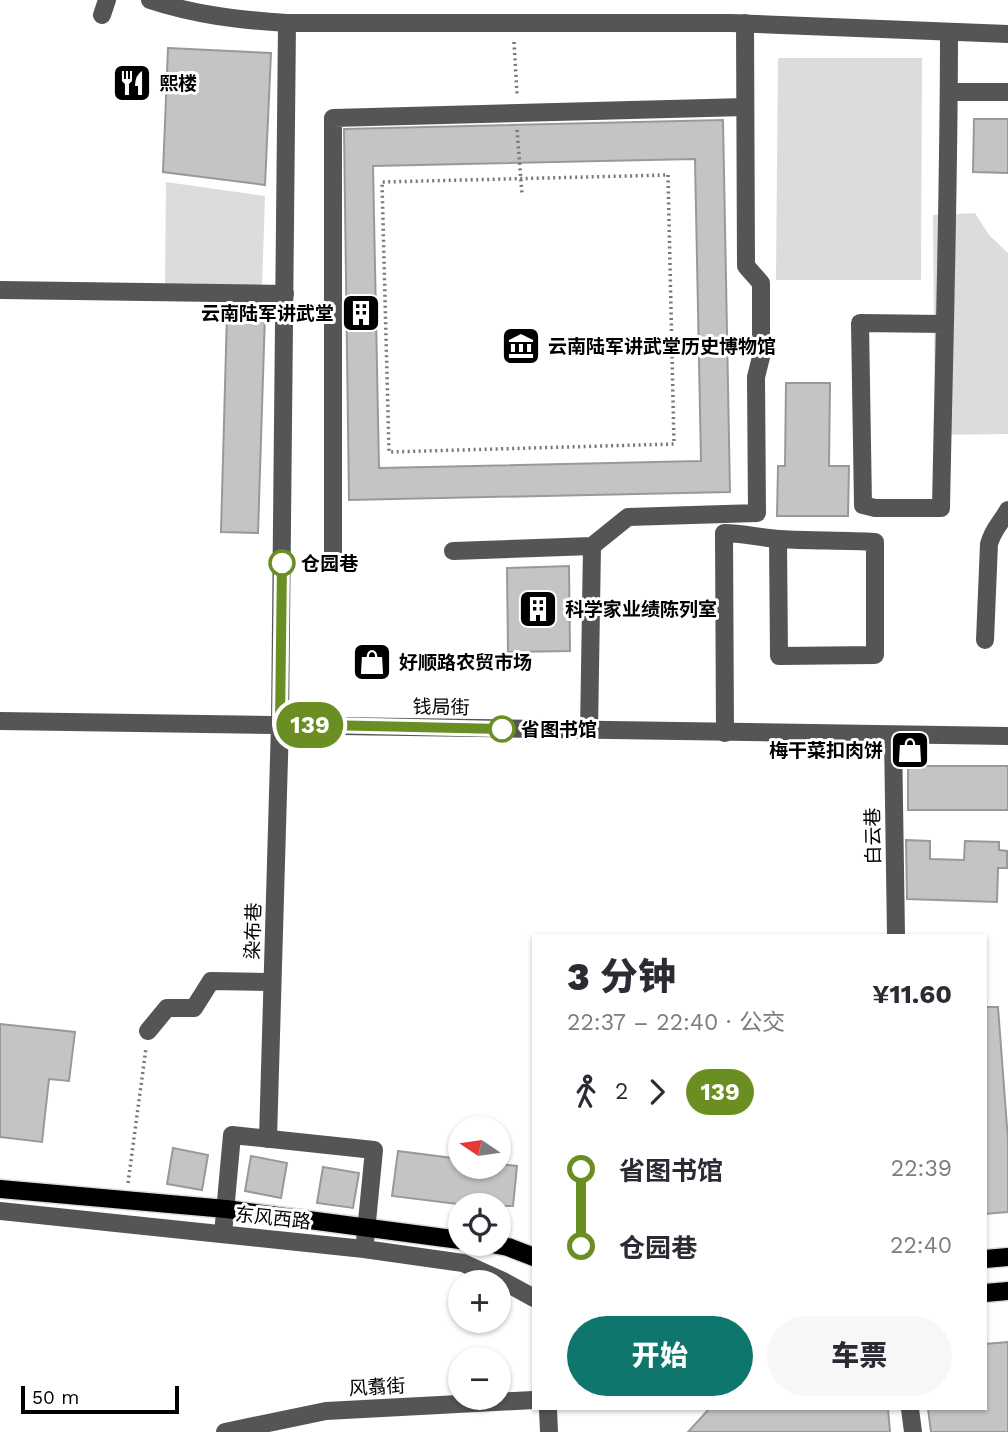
<!DOCTYPE html>
<html lang="zh">
<meta charset="utf-8">
<style>
:root{--surface:#fff;--page:#f7f7f7;--text:#2b2b33;--muted:#7c7c81;--accent:#0f766e}
body{margin:0;font-family:"Work Sans","Noto Sans SC",sans-serif;background:var(--page);color:var(--text);height:100vh;display:flex;flex-direction:column;font-size:26px;white-space:nowrap}
*{box-sizing:border-box;margin:0}
p{font-size:23px;color:var(--muted)}
.icon{flex:none;width:38px;height:38px;fill:none;stroke:currentColor;stroke-width:2;stroke-linecap:round;stroke-linejoin:round}
.map{position:relative;flex:1;overflow:hidden}
.sheet{position:absolute;left:532px;top:934px;width:455px;height:476px;display:flex;flex-direction:column;background:var(--surface);border-radius:0px;box-shadow:0 2px 5px #0004}
.sheet>*{flex:none}
.badge{padding:0 14px;border-radius:23px;font-size:24px;line-height:46px}
.needle{width:46px;rotate:283deg}
.tools{position:absolute;left:448px;top:1116px;display:grid;gap:14px}
.tools a{display:grid;place-items:center;width:63px;height:63px;border-radius:50%;background:var(--surface);box-shadow:0 2px 5px #0004;font-size:35px}
.scale{position:absolute;left:21px;bottom:18px;width:158px;box-sizing:border-box;padding-left:7px;border:4px solid #000;border-top:0;font-size:19px;line-height:24px;white-space:nowrap;color:#000;-webkit-text-stroke:5px #fff;paint-order:stroke}
.map>.badge{position:absolute;translate:-50% -50%;box-shadow:0 0 0 4px #fff}
.legs{display:flex;align-items:center;gap:10px;height:77px;padding:0 35px;font-size:23px}
.legs p{margin-inline-start:auto}
.overview{display:flex;align-items:center;justify-content:space-between;height:119px;padding:0 35px}
h1{font-size:38px;font-weight:800;line-height:52px}
.action{display:flex;gap:14px;margin-top:auto;padding:14px 35px}
.action a{flex:1;height:80px;border-radius:42px;background:var(--accent);color:#fff;font-size:28px;font-weight:800;line-height:80px;text-align:center}
.action a+a{background:var(--page);color:var(--text)}
ul{padding:0 35px;list-style:none}
li{display:flex;align-items:center;gap:24px;height:77px;font-size:26px}
li i{display:grid;place-items:center;width:10px;height:100%;margin:0 9px;background:currentColor}
li i::after{content:'';width:18px;height:18px;margin:-9px;border:5px solid;border-radius:50%;background:var(--surface)}
li p{margin-inline-start:auto}
li:first-child i{background:linear-gradient(#0000 50%,currentColor 0)}
li:last-child i{background:linear-gradient(currentColor 50%,#0000 0)}
.map>svg:first-child{display:block}
</style>
<div class="map">
<svg width="1008" height="1432" viewBox="0 0 1008 1432">
<rect width="100%" height="100%" fill="#fff"/>
<!-- green -->
<g fill="#dcdcdc">
<path d="M 778,58 L 922,58 L 921,280 L 776,280 Z"/>
<path d="M 166,182 L 265,196 L 262,288 L 165,288 Z"/>
<path d="M 975,213 L 989,235 L 1008,253 L 1008,434 L 935,435 L 933,215 Z"/>
</g>
<!-- building -->
<g fill="#c4c4c4" stroke="#999" stroke-width="2" fill-rule="evenodd">
<path d="M 168,48 L 271,53 L 265,185 L 163,172 Z"/>
<path d="M 974,119 L 1008,119 L 1008,173 L 973,172 Z"/>
<path d="M 723,120 L 730,492 L 349,500 L 344,129 ZM 695,159 L 701,461 L 379,468 L 373,166 Z"/>
<path d="M 227,313 L 265,314 L 258,533 L 221,532 Z"/>
<path d="M 786,383 L 830,383 L 829,466 L 849,466 L 848,516 L 777,516 L 778,466 L 785,466 Z"/>
<path d="M 569,566 L 570,651 L 508,652 L 507,568 Z"/>
<rect x="908" y="766" width="100" height="44"/>
<path d="M 906,840 L 930,841 L 930,859 L 964,860 L 965,841 L 999,842 L 999,850 L 1007,851 L 1007,868 L 998,868 L 997,902 L 907,899 Z"/>
<path d="M 985,1007 L 998,1007 L 1008,1140 L 1008,1212 L 985,1214 Z"/>
<path d="M 0,1024 L 75,1032 L 69,1081 L 49,1079 L 42,1142 L 0,1137 Z"/>
<path d="M 173,1148 L 208,1155 L 202,1190 L 167,1184 Z"/>
<path d="M 398,1151 L 460,1159 L 460,1167 L 499,1167 L 499,1164 L 517,1166 L 513,1206 L 474,1206 L 392,1196 Z"/>
<path d="M 251,1156 L 287,1163 L 281,1198 L 245,1191 Z"/>
<path d="M 323,1167 L 359,1173 L 353,1208 L 317,1203 Z"/>
<path d="M 1008,1342 L 1008,1432 L 931,1432 L 928,1409 L 985,1409 L 985,1344 Z"/>
<path d="M 709,1409 L 888,1409 L 890,1432 L 688,1432 Z"/>
</g>
<g fill="none" stroke-linecap="round" stroke-linejoin="round">
<!-- major casing -->
<g stroke="#dbdbdb" stroke-width="21">
<g id="major">
<path d="M 0,1189 L 226,1209 L 460,1240"/>
<path d="M 492,1244 L 508,1247 L 534,1257"/>
<path d="M 985,1259 L 1008,1257"/>
<path d="M 985,1293 L 1008,1291"/>
</g>
</g>
<!-- path -->
<g stroke="#777" stroke-width="3.5" stroke-dasharray="2 3.5" stroke-linecap="butt">
<path d="M 514,42 L 517,94"/>
<path d="M 517,130 L 522,194"/>
<path d="M 668,175 L 674,444 L 389,452 L 382,182 Z"/>
<path d="M 128,1183 L 146,1048"/>
</g>
<!-- minor -->
<g stroke="#555" stroke-width="18">
<path d="M 150,0 C 195,15 240,20 287,23 L 731,23 L 1008,34"/>
<path d="M 102,15 L 107,0"/>
<path d="M 949,92 L 1008,92"/>
<path d="M 0,290 L 285,294"/>
<path d="M 945,324 L 860,323 L 863,505 L 875,508 L 941,508 C 944,349 949,191 949,32"/>
<path d="M 453,551 L 592,546 L 628,517 L 757,513 L 756,377 L 761,357 L 761,283 L 746,266 L 745,23"/>
<path d="M 333,564 L 333,118 L 745,107"/>
<path d="M 985,640 L 989,544 C 993,529 1001,523 1008,510"/>
<path d="M 0,721 L 1008,736"/>
<path d="M 589,731 L 592,546"/>
<path d="M 725,733 L 724,533 C 743,533 761,538 780,539 C 811,541 843,540 875,542 L 875,655 L 779,656 L 778,539"/>
<path d="M 893,735 L 896,936"/>
<path d="M 148,1031 L 167,1008 L 194,1008 L 211,981 L 272,982"/>
<path d="M 268,1139 L 280,724 L 287,23"/>
<path d="M 0,1211 L 364,1249 L 463,1263 L 503,1281 L 534,1298"/>
<path d="M 223,1234 L 232,1135 L 374,1150 L 365,1242"/>
<path d="M 548,1409 L 549,1432"/>
<path d="M 910,1409 L 913,1432"/>
<path d="M 225,1432 L 326,1411 L 534,1400"/>
</g>
<!-- major -->
<use href="#major" stroke="#000" stroke-width="18"/>
</g>
<g fill="none" stroke-linecap="round" stroke-linejoin="round">
<!-- line-1 casing -->
<g stroke="#fff" stroke-width="16">
<path id="line-1" d="M 282,563 L 280,724 L 502,729"/>
</g>
<!-- line-1 -->
<use href="#line-1" stroke="#6b8e23" stroke-width="10"/>
</g>
<!-- icons -->
<defs>
<g id="restaurant-square" transform="scale(2.0125)"><rect x="-9" y="-9" width="18" height="18" rx="4" fill="#000" stroke="#fff"/><path d="M-5-6h1v4h1v-4h1v4h1v-4h1v5L-1.5 .5V6h-2V.5L-5-1ZM5-6V6H3V1.5H1.5Q1.5-4 5-6Z" fill="#fff"/></g>
<g id="building-square" transform="scale(2.0125)"><rect x="-9" y="-9" width="18" height="18" rx="4" fill="#000" stroke="#fff"/><path d="M-4-6H4V6H1V3H-1V6H-4ZM-2.5-4.3h1.7v1.8h-1.7ZM.8-4.3h1.7v1.8H.8ZM-2.5-1h1.7V.8h-1.7ZM.8-1h1.7V.8H.8Z" fill="#fff"/></g>
<g id="museum-square" transform="scale(2.0125)"><rect x="-9" y="-9" width="18" height="18" rx="4" fill="#000" stroke="#fff"/><path d="M0-6L6-3V-2H-6V-3ZM-5-1h2V3h-2ZM-1-1h2V3h-2ZM3-1h2V3H3ZM-6 4H6V6H-6Z" fill="#fff"/></g>
<g id="shop-square" transform="scale(2.0125)"><rect x="-9" y="-9" width="18" height="18" rx="4" fill="#000" stroke="#fff"/><path d="M-5-2.5h2.3a2.7 3.5 0 0 1 5.4 0H5L5.5 6h-11ZM-1.5-2.5h3a1.5 2.3 0 0 0-3 0Z" fill="#fff"/></g>
</defs>
<g fill-rule="evenodd">
<use href="#restaurant-square" x="132" y="83"/>
<use href="#building-square" x="361" y="313"/>
<use href="#museum-square" x="521" y="346"/>
<use href="#building-square" x="538" y="609"/>
<use href="#shop-square" x="372" y="662"/>
<use href="#shop-square" x="910" y="750"/>
</g>
<!-- markers -->
<g fill="#fff" stroke="#6b8e23" stroke-width="3.5">
<circle cx="282" cy="563" r="12"/>
<circle cx="502" cy="729" r="12"/>
</g>
<g text-anchor="middle" dominant-baseline="central" stroke-width="6" stroke-linejoin="round" paint-order="stroke">
<!-- poi labels -->
<g font-size="19" font-weight="bold" fill="#000" stroke="#fff" text-anchor="start">
<text x="159" y="83">熙楼</text>
<text x="334" y="313" text-anchor="end">云南陆军讲武堂</text>
<text x="548" y="346">云南陆军讲武堂历史博物馆</text>
<text x="565" y="609">科学家业绩陈列室</text>
<text x="399" y="662">好顺路农贸市场</text>
<text x="883" y="750" text-anchor="end">梅干菜扣肉饼</text>
</g>
<!-- stop labels -->
<g font-size="19" font-weight="bold" fill="#000" stroke="#fff" text-anchor="start">
<text x="301" y="563">仓园巷</text>
<text x="521" y="729">省图书馆</text>
</g>
<!-- street labels -->
<g font-size="19" fill="#000" stroke="#fff">
<text transform="translate(441 707) rotate(1)">钱局街</text>
<text transform="translate(873 836) rotate(-91)">白云巷</text>
<text transform="translate(253 931) rotate(-88)">染布巷</text>
<text transform="translate(273 1218) rotate(6)">东风西路</text>
<text transform="translate(377 1387) rotate(-3)">风翥街</text>
</g>
</g>
</svg>
<div class="tools">
<a><svg class="needle" viewBox="-14 -14 28 28"><path d="M0-13l5 13h-10z" fill="#e53935"/><path d="M0 13l5-13h-10z" fill="#7c7c81"/></svg></a>
<a><svg class="icon" aria-label="locate" viewBox="0 0 24 24"><circle cx="12" cy="12" r="6"/><path d="M12 2v4M12 18v4M2 12h4M18 12h4"/></svg></a>
<a>+</a>
<a>−</a>
</div>
<div class="scale">50 m</div>
<b class="badge" style="left:310px;top:725px;background:#6b8e23;color:#fff">139</b>
<section class="sheet">
<div class="overview"><div><h1>3 分钟</h1><p>22:37 – 22:40 · 公交</p></div><b>¥11.60</b></div>
<div class="legs"><svg class="icon" aria-label="walk" viewBox="0 0 24 24"><circle cx="13" cy="4" r="2"/><path d="M13 8l-2 6 4 7M11 14l-3 7M7 12l3-4h3l4 4"/></svg>2<svg class="icon" aria-label="forward" viewBox="0 0 24 24"><path d="M9 5l7 7-7 7"/></svg><b class="badge" style="background:#6b8e23;color:#fff">139</b></div>
<ul>
<li><i style="color:#6b8e23"></i><b>省图书馆</b><p>22:39</p></li>
<li><i style="color:#6b8e23"></i><b>仓园巷</b><p>22:40</p></li>
</ul>
<div class="action"><a>开始</a><a>车票</a></div>
</section>
</div>
